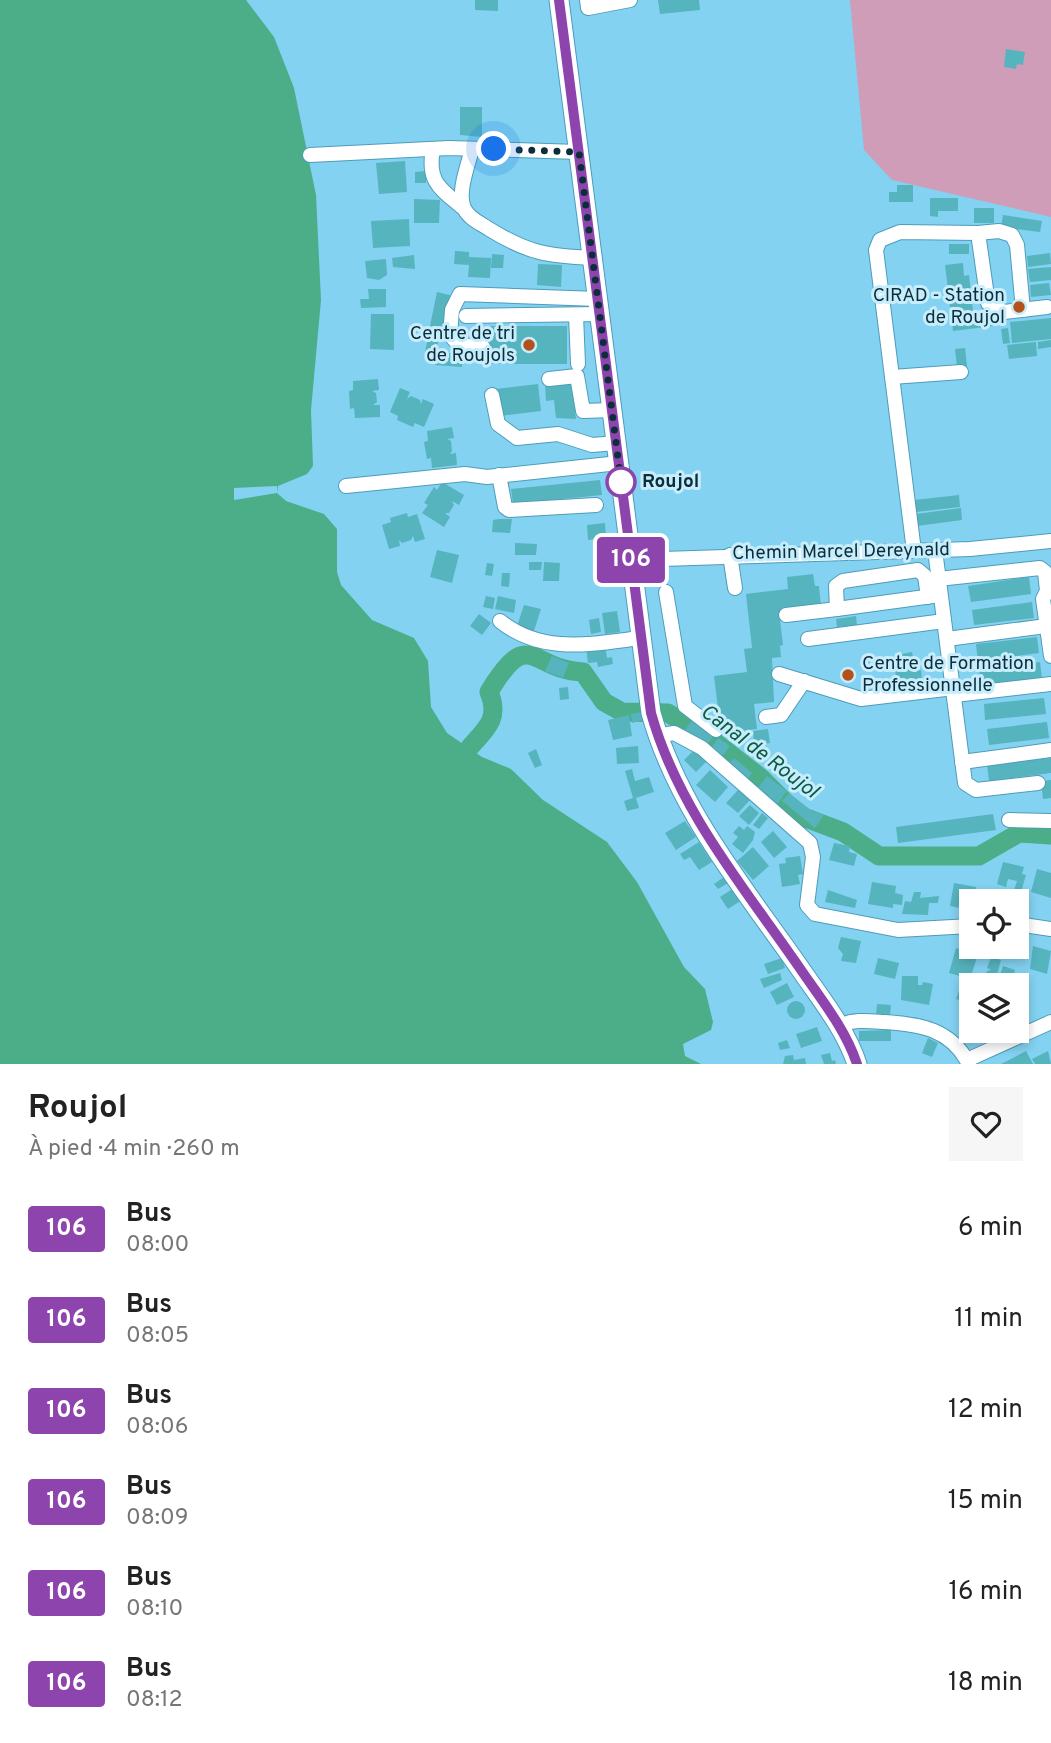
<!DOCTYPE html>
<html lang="fr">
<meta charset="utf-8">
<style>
:root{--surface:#fff;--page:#f6f6f6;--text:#222;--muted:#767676}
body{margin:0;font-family:Overpass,sans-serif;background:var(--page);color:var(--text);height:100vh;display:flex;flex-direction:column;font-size:26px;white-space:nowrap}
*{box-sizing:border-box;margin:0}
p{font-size:23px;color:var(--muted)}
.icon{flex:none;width:38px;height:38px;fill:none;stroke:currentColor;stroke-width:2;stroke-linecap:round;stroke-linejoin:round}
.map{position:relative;height:1064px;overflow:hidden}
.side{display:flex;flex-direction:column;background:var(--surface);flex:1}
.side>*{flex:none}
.badge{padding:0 14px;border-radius:5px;font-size:24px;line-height:46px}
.fabs{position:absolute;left:959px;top:889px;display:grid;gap:14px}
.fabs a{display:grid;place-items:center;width:70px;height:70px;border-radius:0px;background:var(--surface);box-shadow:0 4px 10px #0003;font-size:35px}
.you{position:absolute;width:35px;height:35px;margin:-18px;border:5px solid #fff;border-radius:50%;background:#1a73e8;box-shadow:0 0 0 10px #1a73e833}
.map>.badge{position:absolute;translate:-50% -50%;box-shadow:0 0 0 4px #fff}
.round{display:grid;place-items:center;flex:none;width:74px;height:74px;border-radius:0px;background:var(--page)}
.overview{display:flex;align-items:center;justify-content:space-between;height:119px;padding:0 28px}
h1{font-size:33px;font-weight:700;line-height:52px}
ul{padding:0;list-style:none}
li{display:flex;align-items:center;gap:21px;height:91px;padding:0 28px}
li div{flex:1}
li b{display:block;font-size:26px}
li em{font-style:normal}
li .badge{min-width:77px;font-weight:700;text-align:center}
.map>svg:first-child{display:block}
</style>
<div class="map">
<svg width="1051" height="1064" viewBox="0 0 1051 1064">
<rect width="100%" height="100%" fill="#83d2f1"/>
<!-- green -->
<path fill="#cf9db8" d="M 850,0 L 1051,0 L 1051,217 L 892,180 L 864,150 Z"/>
<!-- water -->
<path fill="#4bae88" d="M 0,0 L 246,0 L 274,37 L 294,88 L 316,195 L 321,300 L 311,410 L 313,466 L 307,474 L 278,486 L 277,493 L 286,501 L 324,514 L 337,529 L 337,572 L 341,585 L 372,620 L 414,638 L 428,661 L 431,707 L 447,733 L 482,757 L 511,769 L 543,800 L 607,842 L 637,882 L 684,967 L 705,989 L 713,1022 L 711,1030 L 683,1044 L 685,1056 L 701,1064 L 0,1064 Z"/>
<!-- pier -->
<path fill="#83d2f1" d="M 277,486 L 277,493 L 234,500 L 234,488 Z"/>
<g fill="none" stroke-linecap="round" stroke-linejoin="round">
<!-- river -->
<path stroke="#4bae88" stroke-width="19" d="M 470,747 C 487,728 500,718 489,692 C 530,624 530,670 583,672 L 604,702 L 622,712 L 668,713 L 716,743 L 761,778 L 798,815 L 843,832 L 879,856 L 979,856 L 1019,833 L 1051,835"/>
</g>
<!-- building -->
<g fill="#56b4be">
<path d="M 475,0 L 498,0 L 498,11 L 475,10 Z"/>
<path d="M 658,0 L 699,0 L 700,10 L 660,14 Z"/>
<path d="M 1006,49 L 1025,52 L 1023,65 L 1017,64 L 1016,69 L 1004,67 Z"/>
<path d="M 460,107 L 482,107 L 482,137 L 460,135 Z"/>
<path d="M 405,161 L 407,192 L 379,194 L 376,163 Z"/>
<path d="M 426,171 L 426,183 L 415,183 L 415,172 Z"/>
<path d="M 897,185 L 913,185 L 913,202 L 889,202 L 889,192 L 897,192 Z"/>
<path d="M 930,198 L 958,198 L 958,211 L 938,211 L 938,217 L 930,216 Z"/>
<path d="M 414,199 L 440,200 L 439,223 L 414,223 Z"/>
<rect x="974" y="208" width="20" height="15"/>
<path d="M 1003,215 L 1042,221 L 1040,232 L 1001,227 Z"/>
<path d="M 409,219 L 410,246 L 373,248 L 371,221 Z"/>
<rect x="949" y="244" width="20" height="10"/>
<path d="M 455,251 L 469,252 L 469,257 L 491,258 L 490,278 L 468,277 L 469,265 L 454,264 Z"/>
<path d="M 1050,253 L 1051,264 L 1028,267 L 1027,256 Z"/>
<path d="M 492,254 L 504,255 L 503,268 L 491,268 Z"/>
<path d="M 414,255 L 415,269 L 393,267 L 392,258 Z"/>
<path d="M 386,259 L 387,275 L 379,280 L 367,278 L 365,261 Z"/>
<path d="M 963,263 L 964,276 L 969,275 L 974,320 L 991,314 L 993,326 L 953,331 L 945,265 Z"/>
<path d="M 538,264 L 562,265 L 561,287 L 537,285 Z"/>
<path d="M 1051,267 L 1051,280 L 1030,282 L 1028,269 Z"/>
<path d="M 1049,283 L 1051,295 L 1031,297 L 1030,285 Z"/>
<path d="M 368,289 L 386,289 L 386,307 L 361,308 L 360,299 L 369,299 Z"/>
<path d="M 437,292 L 450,295 L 443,329 L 430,326 Z"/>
<path d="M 371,314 L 394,314 L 394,350 L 370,349 Z"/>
<path d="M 1051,318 L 1051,339 L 1012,343 L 1010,322 Z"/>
<rect x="490" y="326" width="77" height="38"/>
<path d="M 430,328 L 441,331 L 434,359 L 424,357 Z"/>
<path d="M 1008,328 L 1010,343 L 1003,344 L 1001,329 Z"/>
<path d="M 1051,340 L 1051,347 L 1038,349 L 1038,342 Z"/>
<path d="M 1036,342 L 1037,356 L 1009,359 L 1007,345 Z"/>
<path d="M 965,348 L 967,366 L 957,367 L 955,349 Z"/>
<path d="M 436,352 L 463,354 L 462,367 L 435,365 Z"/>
<path d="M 378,379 L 379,390 L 372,391 L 376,393 L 377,402 L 373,405 L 380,405 L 380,417 L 355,418 L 354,408 L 350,409 L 349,391 L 353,390 L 353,381 Z"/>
<path d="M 572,381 L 576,419 L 556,418 L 554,400 L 546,401 L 545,384 Z"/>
<path d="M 538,384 L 541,411 L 499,416 L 496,389 Z"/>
<path d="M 400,388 L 410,392 L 407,399 L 411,396 L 420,400 L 421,404 L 423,399 L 434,404 L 424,427 L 415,423 L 413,427 L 397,420 L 398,416 L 390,412 Z"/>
<path d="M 452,427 L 454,438 L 447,439 L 451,441 L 452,451 L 450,454 L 456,453 L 457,465 L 432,468 L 431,458 L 427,459 L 424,442 L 428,441 L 427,431 Z"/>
<path d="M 600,480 L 602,495 L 513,504 L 511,489 Z"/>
<path d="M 442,482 L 464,495 L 459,505 L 452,501 L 454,505 L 449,513 L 445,513 L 450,517 L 444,527 L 422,513 L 428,505 L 424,503 L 434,487 L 437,490 Z"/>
<path d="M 959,495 L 960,507 L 916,512 L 914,500 Z"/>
<path d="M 961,508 L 962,520 L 917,526 L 916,514 Z"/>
<path d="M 407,513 L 408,517 L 417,514 L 425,539 L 415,542 L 413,536 L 411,540 L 402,543 L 399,540 L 400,546 L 389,549 L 382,525 L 391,522 L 390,518 Z"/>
<path d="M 499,519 L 512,519 L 510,533 L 492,532 L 493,520 Z"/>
<path d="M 605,523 L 606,538 L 588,540 L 587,525 Z"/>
<path d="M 515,543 L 537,544 L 536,555 L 515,555 Z"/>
<path d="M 437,550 L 459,555 L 452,583 L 430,577 Z"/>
<path d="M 529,562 L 542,562 L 541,570 L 529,570 Z"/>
<path d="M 544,562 L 560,563 L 559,581 L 543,581 Z"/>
<path d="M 487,563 L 494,564 L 492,576 L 485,575 Z"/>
<path d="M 502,573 L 510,573 L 509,587 L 501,586 Z"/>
<path d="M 813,574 L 815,586 L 819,586 L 821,607 L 779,612 L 783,645 L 780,646 L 781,657 L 772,658 L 774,702 L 754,704 L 757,729 L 721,733 L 714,676 L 747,672 L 744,649 L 752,648 L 746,594 L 788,589 L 787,577 Z"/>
<path d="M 1029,577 L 1031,594 L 971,602 L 968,586 Z"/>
<path d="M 486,596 L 495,598 L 493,609 L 483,607 Z"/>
<path d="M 498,596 L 516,600 L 514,613 L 495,609 Z"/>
<path d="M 1032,602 L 1034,618 L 974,625 L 972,610 Z"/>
<path d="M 524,605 L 541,609 L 534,631 L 517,626 Z"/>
<path d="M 617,611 L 620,632 L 605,634 L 602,613 Z"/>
<path d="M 479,614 L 491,623 L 482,635 L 470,626 Z"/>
<path d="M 856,616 L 857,625 L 837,627 L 836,619 Z"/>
<path d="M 599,618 L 601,632 L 591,634 L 589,620 Z"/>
<path d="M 1037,637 L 1039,653 L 978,661 L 976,644 Z"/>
<path d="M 605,645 L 607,658 L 612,657 L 613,664 L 598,667 L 597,662 L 588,663 L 586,647 Z"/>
<path d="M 912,652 L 915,671 L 921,670 L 922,681 L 897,684 L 894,663 L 903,662 L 902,654 Z"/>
<path d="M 552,656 L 569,663 L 563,678 L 545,671 Z"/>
<path d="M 1040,662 L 1042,679 L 981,686 L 979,669 Z"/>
<path d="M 568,687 L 569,699 L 560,700 L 559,688 Z"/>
<path d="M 1044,698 L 1046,714 L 985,720 L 984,704 Z"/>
<path d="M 641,712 L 643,720 L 632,723 L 631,714 Z"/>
<path d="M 629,715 L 632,736 L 613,740 L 608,720 Z"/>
<path d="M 692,720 L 714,735 L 708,744 L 685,730 Z"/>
<path d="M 1047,722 L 1049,738 L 989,745 L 987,729 Z"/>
<path d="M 768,729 L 770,743 L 754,745 L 753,731 Z"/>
<path d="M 718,738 L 730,746 L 721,758 L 710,750 Z"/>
<path d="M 638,746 L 639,763 L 617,764 L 616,748 Z"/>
<path d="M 536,749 L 542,765 L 535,768 L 528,753 Z"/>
<path d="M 694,750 L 706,762 L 696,772 L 684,760 Z"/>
<path d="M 734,758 L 752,773 L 746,781 L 727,766 Z"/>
<path d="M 1051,758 L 1051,773 L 989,781 L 987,765 Z"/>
<path d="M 632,769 L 635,781 L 649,777 L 654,792 L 636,798 L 639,808 L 627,811 L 624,801 L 633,798 L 625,771 Z"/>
<path d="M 710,770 L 728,787 L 715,802 L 696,785 Z"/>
<path d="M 767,776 L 787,791 L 776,806 L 756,791 Z"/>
<path d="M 1051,780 L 1051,798 L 1043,799 L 1041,781 Z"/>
<path d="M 738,790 L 750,800 L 738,813 L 726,803 Z"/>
<path d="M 789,793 L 812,811 L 824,815 L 815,828 L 782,801 Z"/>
<path d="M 750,805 L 759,813 L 749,825 L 739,816 Z"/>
<path d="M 762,813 L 768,818 L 759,829 L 753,825 Z"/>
<path d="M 993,814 L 996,830 L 898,843 L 896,827 Z"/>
<path d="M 685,821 L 696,837 L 676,850 L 665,833 Z"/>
<path d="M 739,826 L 744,830 L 747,826 L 755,832 L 753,840 L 743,853 L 732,844 L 738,837 L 733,833 Z"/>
<path d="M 773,831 L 787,847 L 774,858 L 761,842 Z"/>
<path d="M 699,842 L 712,862 L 699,870 L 690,857 L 684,860 L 680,854 Z"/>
<path d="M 834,843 L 850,846 L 849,852 L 857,854 L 854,866 L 829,860 Z"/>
<path d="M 753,847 L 769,866 L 753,880 L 737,861 Z"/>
<path d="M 800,856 L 803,874 L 798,875 L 800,884 L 782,887 L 779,864 L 786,863 L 785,858 Z"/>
<path d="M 1003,862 L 1024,867 L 1022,874 L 1026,875 L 1021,892 L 1014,890 L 1017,881 L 1008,879 L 1006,887 L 997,884 Z"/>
<path d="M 1037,869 L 1051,873 L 1051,898 L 1031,892 Z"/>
<path d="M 724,877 L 728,883 L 718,889 L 714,884 Z"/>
<path d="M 872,882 L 896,886 L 895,893 L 903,895 L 902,905 L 893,904 L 893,908 L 868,904 Z"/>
<path d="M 954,883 L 976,887 L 971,910 L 950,906 Z"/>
<path d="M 734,888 L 742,900 L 728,909 L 720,897 Z"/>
<path d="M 828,890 L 857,900 L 855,908 L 825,902 Z"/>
<path d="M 914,892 L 921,892 L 920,898 L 939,896 L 938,903 L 929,903 L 928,915 L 902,914 L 905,901 L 911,902 Z"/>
<path d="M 841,937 L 861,941 L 856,963 L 841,961 L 843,954 L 838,948 Z"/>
<path d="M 1033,946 L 1051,951 L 1047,974 L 1030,969 Z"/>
<path d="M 956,948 L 978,954 L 970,979 L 949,973 Z"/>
<path d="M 991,957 L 1001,960 L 997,975 L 1000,975 L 1003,966 L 1015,970 L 1010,985 L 984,981 L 987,971 L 991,970 L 987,968 Z"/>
<path d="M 782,958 L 785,968 L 768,974 L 764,964 Z"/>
<path d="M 878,958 L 899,963 L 895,979 L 874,974 Z"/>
<path d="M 780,973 L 782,980 L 764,988 L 760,979 Z"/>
<path d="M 902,976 L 918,976 L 918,985 L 922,985 L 923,982 L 933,984 L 929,1005 L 901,1000 Z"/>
<path d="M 787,983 L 794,997 L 777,1005 L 770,992 Z"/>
<path d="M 959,991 L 971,995 L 971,1004 L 956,999 Z"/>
<circle cx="796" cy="1010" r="9"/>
<path d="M 877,1004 L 891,1005 L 890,1016 L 876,1015 Z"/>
<path d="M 817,1027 L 822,1041 L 801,1048 L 796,1034 Z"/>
<path d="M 891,1030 L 891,1041 L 859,1041 L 859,1031 Z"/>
<path d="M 928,1038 L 938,1043 L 932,1057 L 922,1053 Z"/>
<path d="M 787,1040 L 790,1048 L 780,1050 L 778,1043 Z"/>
<path d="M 1026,1051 L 1033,1064 L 1001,1064 Z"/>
<path d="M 1048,1051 L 1051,1064 L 1035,1064 L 1032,1059 Z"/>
<path d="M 830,1053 L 832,1061 L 835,1060 L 836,1064 L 824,1064 L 821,1055 Z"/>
<path d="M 793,1055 L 794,1060 L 805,1058 L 806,1064 L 783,1064 L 785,1056 Z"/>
</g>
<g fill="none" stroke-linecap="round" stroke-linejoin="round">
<!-- minor casing -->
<g stroke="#4d9cba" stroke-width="16">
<g id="minor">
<path d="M 587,0 L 588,8 L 630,0"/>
<path d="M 433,149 C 427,181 439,188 462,207"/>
<path d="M 472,149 C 468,165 457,193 464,208 C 468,218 480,223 489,229 C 528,253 547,256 593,258"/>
<path d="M 310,155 L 449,148 L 579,152"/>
<path d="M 978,233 L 999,231 L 1012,235 L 1017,245 L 1023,310"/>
<path d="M 576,315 L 578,364"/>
<path d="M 466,316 L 600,314"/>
<path d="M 483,347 L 459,345 L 450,335 L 452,310 L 460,294 L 598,299"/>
<path d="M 892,377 L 961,372"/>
<path d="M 549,379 L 577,376 L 583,411 L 612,410"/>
<path d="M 492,395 L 498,424 L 517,438 L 558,434 L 592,445 L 616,443"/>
<path d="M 499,475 L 505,507 L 509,510 L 596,505"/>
<path d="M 346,486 L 465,474 L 487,477 L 619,463"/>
<path d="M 935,550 L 965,783 L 976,790 L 1038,783"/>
<path d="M 914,551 L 876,250 L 880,240 L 900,232 L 978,233 L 988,303 L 1004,312 L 1047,307"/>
<path d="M 730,555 L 735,588"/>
<path d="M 631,560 L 970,549 L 1051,541"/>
<path d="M 938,579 L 1040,568 L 1045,572 L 1047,591 L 1043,599 L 1051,656"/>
<path d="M 666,592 L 685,706 L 716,730"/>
<path d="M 928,597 L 925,576 L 918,570 L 843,581 L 836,586 L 837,609 L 940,595"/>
<path d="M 786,615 L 837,609"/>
<path d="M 500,621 C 542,655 591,644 641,638"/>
<path d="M 808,639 L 944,621"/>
<path d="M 947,639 L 1046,626"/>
<path d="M 779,674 L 861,699 L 954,688"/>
<path d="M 955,695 L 1051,684"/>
<path d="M 766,717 L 781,715 L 804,681"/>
<path d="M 657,736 L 674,733 L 702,748 L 810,843 L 813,857 L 807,905 L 815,914 L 898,930 L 971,926"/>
<path d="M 962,762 L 1051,750"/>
<path d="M 1009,820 L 1051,821"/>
<path d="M 1017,924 L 1051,929"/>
<path d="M 839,1026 C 853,1019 869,1021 884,1022 C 920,1024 951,1029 969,1064"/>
<path d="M 967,1060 L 1051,1022"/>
</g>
</g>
<!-- major casing -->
<g stroke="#4d9cba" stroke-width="21">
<path id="major" d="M 559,0 L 651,713 C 678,809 743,887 799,967 C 820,998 845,1028 857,1064"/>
</g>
<!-- minor -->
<use href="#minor" stroke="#fff" stroke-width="14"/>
<!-- major -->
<use href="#major" stroke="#fff" stroke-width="19"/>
</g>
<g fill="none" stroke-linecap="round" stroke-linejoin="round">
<!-- line casing -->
<g stroke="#fff" stroke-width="16">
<path id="line" d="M 559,0 L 651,713 C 678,809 743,886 799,967 C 820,998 845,1028 857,1064"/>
</g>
<!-- line -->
<use href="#line" stroke="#8e44ad" stroke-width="10"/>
<!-- walk -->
<path stroke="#0c2e3b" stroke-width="7" stroke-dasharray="0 12.6" d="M 494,149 L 579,152 L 621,482"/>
</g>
<!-- markers -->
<g fill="#b4511a" stroke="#c7edfc" stroke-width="2.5">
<circle cx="1019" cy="307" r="7"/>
<circle cx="529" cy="345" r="7"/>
<circle cx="848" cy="675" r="7"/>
</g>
<circle fill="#fff" stroke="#8e44ad" stroke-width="3.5" cx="621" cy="482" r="14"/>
<g text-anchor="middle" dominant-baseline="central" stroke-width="6" stroke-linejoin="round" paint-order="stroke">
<!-- poi labels -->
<g font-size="19" fill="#0c2e3b" stroke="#c7edfc" text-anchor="end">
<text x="1005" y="296">CIRAD - Station<tspan x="1005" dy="22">de Roujol</tspan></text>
<text x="515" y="334">Centre de tri<tspan x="515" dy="22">de Roujols</tspan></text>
<text x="862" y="664" text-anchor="start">Centre de Formation<tspan x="862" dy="22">Professionnelle</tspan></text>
</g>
<!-- stop labels -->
<g font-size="19" font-weight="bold" fill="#0c2e3b" stroke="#c7edfc" text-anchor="start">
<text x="642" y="482">Roujol</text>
</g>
<!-- street labels -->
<g font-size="19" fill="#0c2e3b" stroke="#c7edfc">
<text transform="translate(841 552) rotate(-1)">Chemin Marcel Dereynald</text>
</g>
<!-- water labels -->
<g font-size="21" font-style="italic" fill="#0c5b42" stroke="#c7edfc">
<text transform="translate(759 752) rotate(37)">Canal de Roujol</text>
</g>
</g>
</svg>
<div class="fabs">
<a><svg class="icon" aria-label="locate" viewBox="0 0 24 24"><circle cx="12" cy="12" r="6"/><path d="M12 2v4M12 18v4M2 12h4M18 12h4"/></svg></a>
<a><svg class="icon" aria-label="layers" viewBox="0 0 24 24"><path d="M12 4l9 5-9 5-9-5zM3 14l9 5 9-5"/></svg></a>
</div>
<div class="you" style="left:494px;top:149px"></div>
<b class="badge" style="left:631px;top:560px;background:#8e44ad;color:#fff">106</b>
</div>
<section class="side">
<div class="overview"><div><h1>Roujol</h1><p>À pied · 4 min · 260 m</p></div><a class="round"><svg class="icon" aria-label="heart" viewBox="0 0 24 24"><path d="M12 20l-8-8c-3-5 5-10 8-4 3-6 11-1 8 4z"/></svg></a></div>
<ul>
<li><span class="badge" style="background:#8e44ad;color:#fff">106</span><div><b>Bus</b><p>08:00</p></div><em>6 min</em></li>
<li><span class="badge" style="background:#8e44ad;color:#fff">106</span><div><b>Bus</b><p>08:05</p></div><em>11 min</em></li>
<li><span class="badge" style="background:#8e44ad;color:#fff">106</span><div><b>Bus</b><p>08:06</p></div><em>12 min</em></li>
<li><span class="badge" style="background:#8e44ad;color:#fff">106</span><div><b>Bus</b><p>08:09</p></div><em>15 min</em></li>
<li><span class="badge" style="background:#8e44ad;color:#fff">106</span><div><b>Bus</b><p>08:10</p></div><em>16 min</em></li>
<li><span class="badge" style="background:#8e44ad;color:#fff">106</span><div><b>Bus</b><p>08:12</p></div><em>18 min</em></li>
</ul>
</section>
